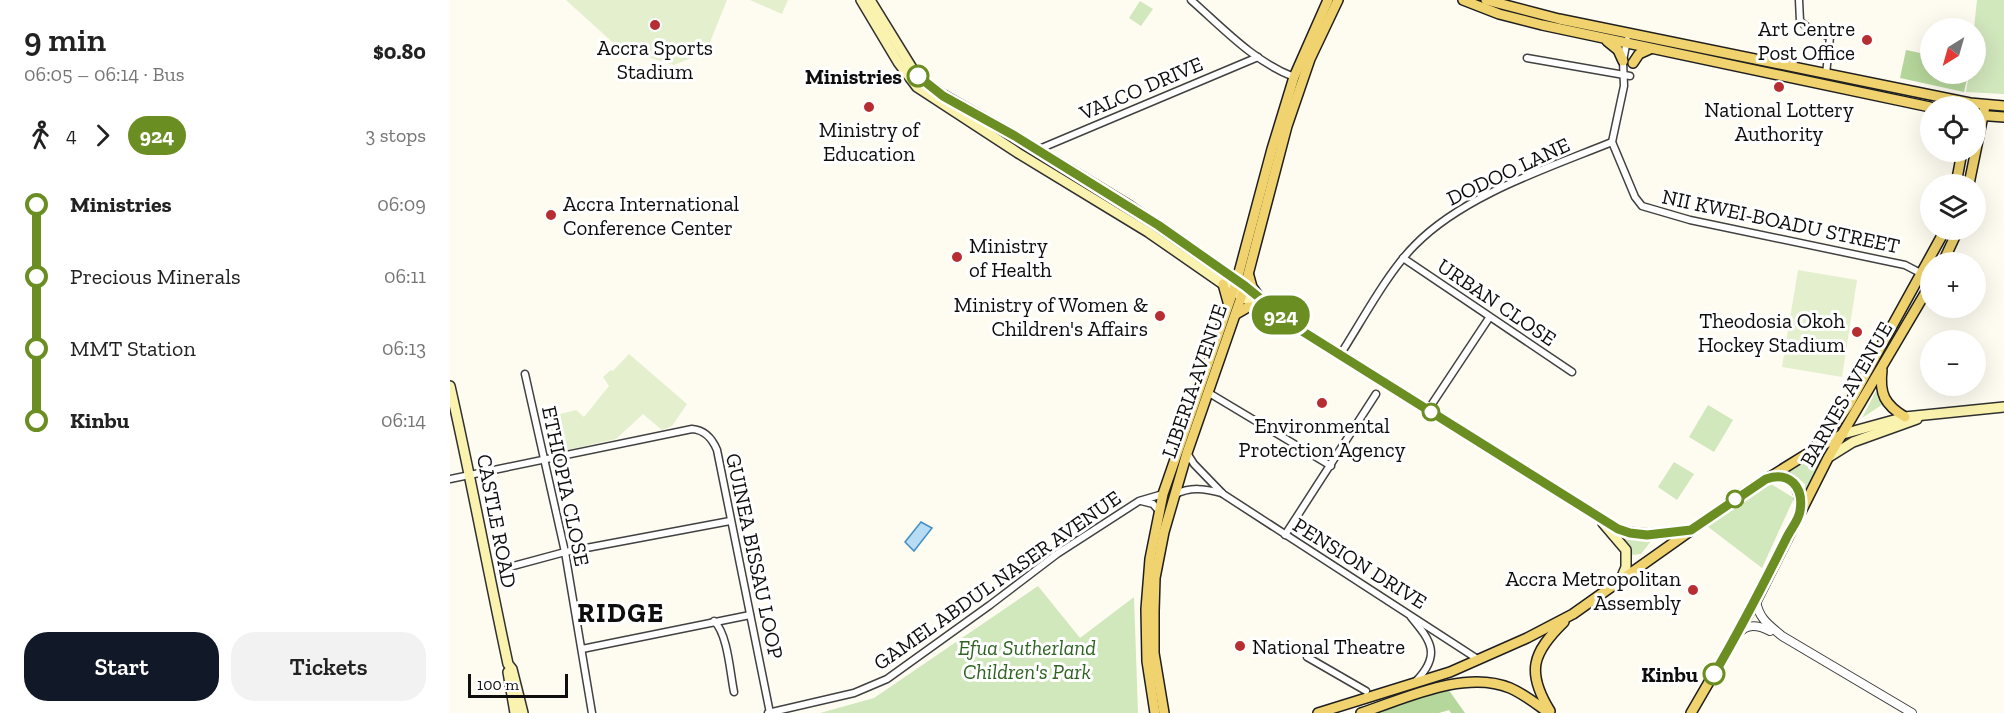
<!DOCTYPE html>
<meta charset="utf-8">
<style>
:root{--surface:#fff;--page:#f2f2f2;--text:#222;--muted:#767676;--accent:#111827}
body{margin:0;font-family:"Zilla Slab",serif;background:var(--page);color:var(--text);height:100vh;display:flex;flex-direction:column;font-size:22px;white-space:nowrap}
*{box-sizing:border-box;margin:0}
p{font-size:20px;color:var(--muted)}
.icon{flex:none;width:33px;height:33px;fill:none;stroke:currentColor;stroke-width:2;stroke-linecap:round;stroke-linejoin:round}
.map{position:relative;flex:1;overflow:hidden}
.details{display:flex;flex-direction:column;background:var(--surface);width:450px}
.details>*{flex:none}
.badge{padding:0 12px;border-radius:20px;font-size:21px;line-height:39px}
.needle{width:39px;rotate:217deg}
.controls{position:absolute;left:1470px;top:18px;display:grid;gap:12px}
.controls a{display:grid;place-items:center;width:66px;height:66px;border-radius:50%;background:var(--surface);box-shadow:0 6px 24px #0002;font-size:30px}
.scale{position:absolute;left:18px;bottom:15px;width:100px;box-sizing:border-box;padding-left:6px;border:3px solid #0e0e0e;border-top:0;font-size:16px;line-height:21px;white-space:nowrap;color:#0e0e0e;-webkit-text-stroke:4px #fff;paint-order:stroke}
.map>.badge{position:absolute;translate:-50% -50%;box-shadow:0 0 0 3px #fff}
.legs{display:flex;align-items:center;gap:9px;height:66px;padding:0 24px;font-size:20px}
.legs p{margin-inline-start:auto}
.headline{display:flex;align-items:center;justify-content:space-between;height:102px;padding:0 24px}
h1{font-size:33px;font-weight:600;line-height:45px}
.cta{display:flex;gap:12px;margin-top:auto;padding:12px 24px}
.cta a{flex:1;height:69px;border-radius:24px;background:var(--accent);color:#fff;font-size:24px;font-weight:600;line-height:69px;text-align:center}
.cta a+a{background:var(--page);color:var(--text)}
ul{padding:0 24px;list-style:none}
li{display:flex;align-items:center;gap:21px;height:72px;font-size:22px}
li i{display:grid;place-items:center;width:9px;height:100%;margin:0 8px;background:currentColor}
li i::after{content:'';width:15px;height:15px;margin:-8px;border:4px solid;border-radius:50%;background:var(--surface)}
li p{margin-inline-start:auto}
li:first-child i{background:linear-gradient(#0000 50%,currentColor 0)}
li:last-child i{background:linear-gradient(currentColor 50%,#0000 0)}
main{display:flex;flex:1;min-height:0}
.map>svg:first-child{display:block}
</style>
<main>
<section class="details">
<div class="headline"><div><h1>9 min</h1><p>06:05 – 06:14 · Bus</p></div><b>$0.80</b></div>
<div class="legs"><svg class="icon" aria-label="walk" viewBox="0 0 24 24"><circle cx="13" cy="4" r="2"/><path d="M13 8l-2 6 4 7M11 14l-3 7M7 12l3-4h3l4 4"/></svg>4<svg class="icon" aria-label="forward" viewBox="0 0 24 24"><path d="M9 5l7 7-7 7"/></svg><b class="badge" style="background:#6b8e23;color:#fff">924</b><p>3 stops</p></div>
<ul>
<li><i style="color:#6b8e23"></i><b>Ministries</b><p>06:09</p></li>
<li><i style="color:#6b8e23"></i><span>Precious Minerals</span><p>06:11</p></li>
<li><i style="color:#6b8e23"></i><span>MMT Station</span><p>06:13</p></li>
<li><i style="color:#6b8e23"></i><b>Kinbu</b><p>06:14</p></li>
</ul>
<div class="cta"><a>Start</a><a>Tickets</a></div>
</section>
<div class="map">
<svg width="1554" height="713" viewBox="0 0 1554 713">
<rect width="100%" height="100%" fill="#fefcf1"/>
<!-- green -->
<g fill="#d1e7bc">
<path d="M 1527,0 L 1554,0 L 1554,94 L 1516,92 L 1519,74 L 1526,74 L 1526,28 L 1524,28 Z"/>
<path d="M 690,1 L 703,9 L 691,26 L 679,18 Z"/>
<path d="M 1427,389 L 1433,404 L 1412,418 Z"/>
<path d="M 1258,405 L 1283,420 L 1264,452 L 1239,437 Z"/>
<path d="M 1381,450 L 1355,496 L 1355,484 L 1338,471 Z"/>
<path d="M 1224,462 L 1244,474 L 1227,500 L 1208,487 Z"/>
<path d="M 1321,484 L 1344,498 L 1312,568 L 1257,526 Z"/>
<path d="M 1174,536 L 1185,538 L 1205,536 L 1191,554 L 1181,555 L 1177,545 L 1173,538 Z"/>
<path d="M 588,586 L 630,638 L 684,597 L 688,713 L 370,713 L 424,698 Z"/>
</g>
<!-- forest -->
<g fill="#b6d79c">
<path d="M 1456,50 L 1480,55 L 1480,74 L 1518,74 L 1514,92 L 1450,78 Z"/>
<path d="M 998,689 L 1015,713 L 1001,713 L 999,710 L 989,713 L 925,713 Z"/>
</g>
<!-- pitch -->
<g fill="#e3efcd">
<path d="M 116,0 L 277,0 L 256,52 L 224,65 L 170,49 Z"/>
<path d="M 300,0 L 338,0 L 332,14 Z"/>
<path d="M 1348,270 L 1407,280 L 1392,377 L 1332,367 Z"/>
<path d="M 179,354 L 237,404 L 222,426 L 212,430 L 193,414 L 166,439 L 113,451 L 104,448 L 98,417 L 126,410 L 134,417 L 159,386 L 153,377 L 161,370 L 163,371 Z"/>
</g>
<!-- water -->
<path fill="#b8dcf3" stroke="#4390c6" stroke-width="1.5" d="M 471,522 L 482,528 L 464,551 L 455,542 Z"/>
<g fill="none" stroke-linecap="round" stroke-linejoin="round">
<!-- minor casing -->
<g stroke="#414141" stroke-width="9">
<g id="minor">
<path d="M 741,0 C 774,29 803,61 844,77"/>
<path d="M 1349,0 L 1350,21 L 1358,28 L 1380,37 L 1376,74"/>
<path d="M 1177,40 L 1173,61 L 1174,86 L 1162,142 L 1185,197 L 1192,206 L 1240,220 L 1455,265 L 1480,278"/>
<path d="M 1077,58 L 1180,76"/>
<path d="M 587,150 L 808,57"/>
<path d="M 953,258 L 1122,372"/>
<path d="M 890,355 C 912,321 937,273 965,245 C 1014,195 1098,168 1162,142"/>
<path d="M 75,374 L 115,552 L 142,713"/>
<path d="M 759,393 L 881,466"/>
<path d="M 978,410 L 1039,318"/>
<path d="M 737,453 L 744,464 L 773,494 L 1029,660"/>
<path d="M 0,479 L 242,429 C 255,430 262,438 267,450 L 320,713"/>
<path d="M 724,495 C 741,486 755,489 772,493"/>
<path d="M 691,501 L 703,504 L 709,511"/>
<path d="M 835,535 L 926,394"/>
<path d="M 52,569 L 115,552 L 280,521"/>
<path d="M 961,617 C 981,641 992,655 965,682"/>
<path d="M 264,621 C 278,634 280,673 284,692"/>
<path d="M 132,649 L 300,615"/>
<path d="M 857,657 L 916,691"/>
<path d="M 318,713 L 404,693 L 437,679 L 540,605 L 607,554 L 689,501 L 713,494"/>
</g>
</g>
<!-- tertiary casing -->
<g stroke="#414141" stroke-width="10">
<g id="tertiary">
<path d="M 1306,601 C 1309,619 1319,625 1332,636 L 1462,713"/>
<path d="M 1288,634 C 1297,623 1308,625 1320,631"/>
</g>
</g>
<!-- secondary casing -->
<g stroke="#303030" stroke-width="12">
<g id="secondary">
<path d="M 411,0 L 448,62 L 467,87 L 568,153 L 698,232 L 783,291 L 827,318"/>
<path d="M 420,0 L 465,73 L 483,89 L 565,136 L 680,206 L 791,283"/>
<path d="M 804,293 L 844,326 L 1168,529 C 1193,538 1216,533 1241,530"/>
<path d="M 0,386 C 21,478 38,571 58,664 L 62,669 L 73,713"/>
<path d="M 1393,434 L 1455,417 L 1554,407"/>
<path d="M 1379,457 L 1403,442 L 1467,419"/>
<path d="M 1153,523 L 1176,550 L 1176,567 L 1171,579"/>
<path d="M 58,672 L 65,713"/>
</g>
</g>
<!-- primary casing -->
<g stroke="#1f1f1f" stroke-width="12">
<g id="primary">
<path d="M 1013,0 L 1049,14 L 1092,25 L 1480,107"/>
<path d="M 1036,0 L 1109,19 L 1520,103 L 1554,106"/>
<path d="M 1157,41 L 1168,50 L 1173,61"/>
<path d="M 1183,63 L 1189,54 L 1200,49"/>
<path d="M 1526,115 L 1554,117"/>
<path d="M 1506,184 L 1512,152"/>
<path d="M 1519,184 L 1535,106"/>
<path d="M 1493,262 L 1508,230"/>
<path d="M 799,276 L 802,287 L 810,298"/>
<path d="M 773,284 L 778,302"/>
<path d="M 786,314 L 798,307 L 809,308"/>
<path d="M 1432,370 C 1429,394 1435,405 1455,417"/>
<path d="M 1366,446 L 1386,423 L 1398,406 L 1495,230"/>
<path d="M 1320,477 C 1344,470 1351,492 1350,510"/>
<path d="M 1100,711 C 1076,672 1082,653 1114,622"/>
<path d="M 705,713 L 697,661 L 696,609 L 700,559 L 713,494 L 787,280 L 822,149 L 844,77 L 878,0"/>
<path d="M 714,713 L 704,653 L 704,611 L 705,578 L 714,532 L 737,453 L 795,286 L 837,126 L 860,59 L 888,0"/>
<path d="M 868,713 L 1000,672 L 1077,638 L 1123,614 L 1291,495 L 1360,452 L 1393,434"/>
<path d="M 911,713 C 954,699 1015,669 1060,688 C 1074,694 1086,704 1099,713"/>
<path d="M 1241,713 L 1306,601 L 1378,458 L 1480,285"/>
</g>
</g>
<!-- minor -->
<use href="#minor" stroke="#fff" stroke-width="6"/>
<!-- tertiary -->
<use href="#tertiary" stroke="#fff" stroke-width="8"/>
<!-- secondary -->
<use href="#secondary" stroke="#faf3af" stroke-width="9"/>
<!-- primary -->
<use href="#primary" stroke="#f0d36e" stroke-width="9"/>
</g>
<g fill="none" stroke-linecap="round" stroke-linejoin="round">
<!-- line-1 casing -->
<g stroke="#fff" stroke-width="14">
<path id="line-1" d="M 468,76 L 493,96 L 565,136 L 708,225 L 795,286 L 844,326 L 1168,529 L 1180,533 L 1197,535 L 1241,530 L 1316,479 C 1340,471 1354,487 1350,511 C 1349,520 1340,530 1336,539 C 1313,585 1290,630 1264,674"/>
</g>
<!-- line-1 -->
<use href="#line-1" stroke="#6b8e23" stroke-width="9"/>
</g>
<!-- markers -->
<g fill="#b72e32" stroke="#fff" stroke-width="2">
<circle cx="205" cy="25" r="6"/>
<circle cx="1417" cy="40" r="6"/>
<circle cx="1329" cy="87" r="6"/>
<circle cx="419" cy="107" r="6"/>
<circle cx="101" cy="215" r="6"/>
<circle cx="507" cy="257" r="6"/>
<circle cx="710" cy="316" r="6"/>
<circle cx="1407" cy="332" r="6"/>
<circle cx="872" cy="403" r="6"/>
<circle cx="1243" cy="590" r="6"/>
<circle cx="790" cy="646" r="6"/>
</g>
<g fill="#fff" stroke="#6b8e23" stroke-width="3">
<circle cx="468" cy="76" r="10"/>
<circle cx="981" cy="412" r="8"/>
<circle cx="1285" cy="499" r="8"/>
<circle cx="1264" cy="674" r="10"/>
</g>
<g text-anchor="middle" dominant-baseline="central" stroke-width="6" stroke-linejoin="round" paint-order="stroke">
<!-- poi labels -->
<g font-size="21" fill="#0e0e0e" stroke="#fff" text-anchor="end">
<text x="1405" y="28">Art Centre<tspan x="1405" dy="24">Post Office</tspan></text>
<text x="205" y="47" text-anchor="middle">Accra Sports<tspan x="205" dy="24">Stadium</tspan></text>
<text x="1329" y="109" text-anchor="middle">National Lottery<tspan x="1329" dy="24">Authority</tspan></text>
<text x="419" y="129" text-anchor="middle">Ministry of<tspan x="419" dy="24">Education</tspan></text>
<text x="113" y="203" text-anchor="start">Accra International<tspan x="113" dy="24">Conference Center</tspan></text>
<text x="519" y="245" text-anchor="start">Ministry<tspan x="519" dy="24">of Health</tspan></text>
<text x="698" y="304">Ministry of Women &amp;<tspan x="698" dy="24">Children's Affairs</tspan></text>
<text x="1395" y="320">Theodosia Okoh<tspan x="1395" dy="24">Hockey Stadium</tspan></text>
<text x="872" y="425" text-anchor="middle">Environmental<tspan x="872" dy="24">Protection Agency</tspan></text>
<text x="1231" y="578">Accra Metropolitan<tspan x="1231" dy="24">Assembly</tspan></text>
<text x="802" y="646" text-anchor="start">National Theatre</text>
</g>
<!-- stop labels -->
<g font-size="21" font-weight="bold" fill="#0e0e0e" stroke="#fff" text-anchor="end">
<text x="452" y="76">Ministries</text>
<text x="1248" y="674">Kinbu</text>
</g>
<!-- street labels -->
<g font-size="21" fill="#0e0e0e" stroke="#fff">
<text transform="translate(691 88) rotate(-23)">VALCO DRIVE</text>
<text transform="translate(1058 171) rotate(-25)">DODOO LANE</text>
<text transform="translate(1331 221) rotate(12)">NII KWEI-BOADU STREET</text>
<text transform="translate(1047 302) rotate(34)">URBAN CLOSE</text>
<text transform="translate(744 381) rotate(-71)">LIBERIA AVENUE</text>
<text transform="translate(1396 394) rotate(-60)">BARNES AVENUE</text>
<text transform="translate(116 486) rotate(78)">ETHIOPIA CLOSE</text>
<text transform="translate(47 521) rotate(79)">CASTLE ROAD</text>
<text transform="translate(305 556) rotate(78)">GUINEA BISSAU LOOP</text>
<text transform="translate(910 563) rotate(32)">PENSION DRIVE</text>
<text transform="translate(547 580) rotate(-35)">GAMEL ABDUL NASER AVENUE</text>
</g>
<!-- park labels -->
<g font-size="21" font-style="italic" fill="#2e6322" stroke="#fff">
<text x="577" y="647">Efua Sutherland<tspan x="577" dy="24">Children's Park</tspan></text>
</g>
<!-- district labels -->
<g font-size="27" font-weight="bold" letter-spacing="1.5" fill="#0e0e0e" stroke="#fff">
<text x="171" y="613">RIDGE</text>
</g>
</g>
</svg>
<div class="controls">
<a><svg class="needle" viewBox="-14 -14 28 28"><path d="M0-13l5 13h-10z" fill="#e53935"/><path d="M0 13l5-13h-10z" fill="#767676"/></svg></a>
<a><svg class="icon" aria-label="locate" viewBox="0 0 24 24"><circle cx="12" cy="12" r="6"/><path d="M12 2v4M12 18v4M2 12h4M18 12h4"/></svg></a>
<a><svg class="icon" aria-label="layers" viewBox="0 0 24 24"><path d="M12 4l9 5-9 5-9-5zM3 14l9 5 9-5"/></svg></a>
<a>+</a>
<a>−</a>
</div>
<div class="scale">100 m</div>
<b class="badge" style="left:831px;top:315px;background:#6b8e23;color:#fff">924</b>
</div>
</main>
